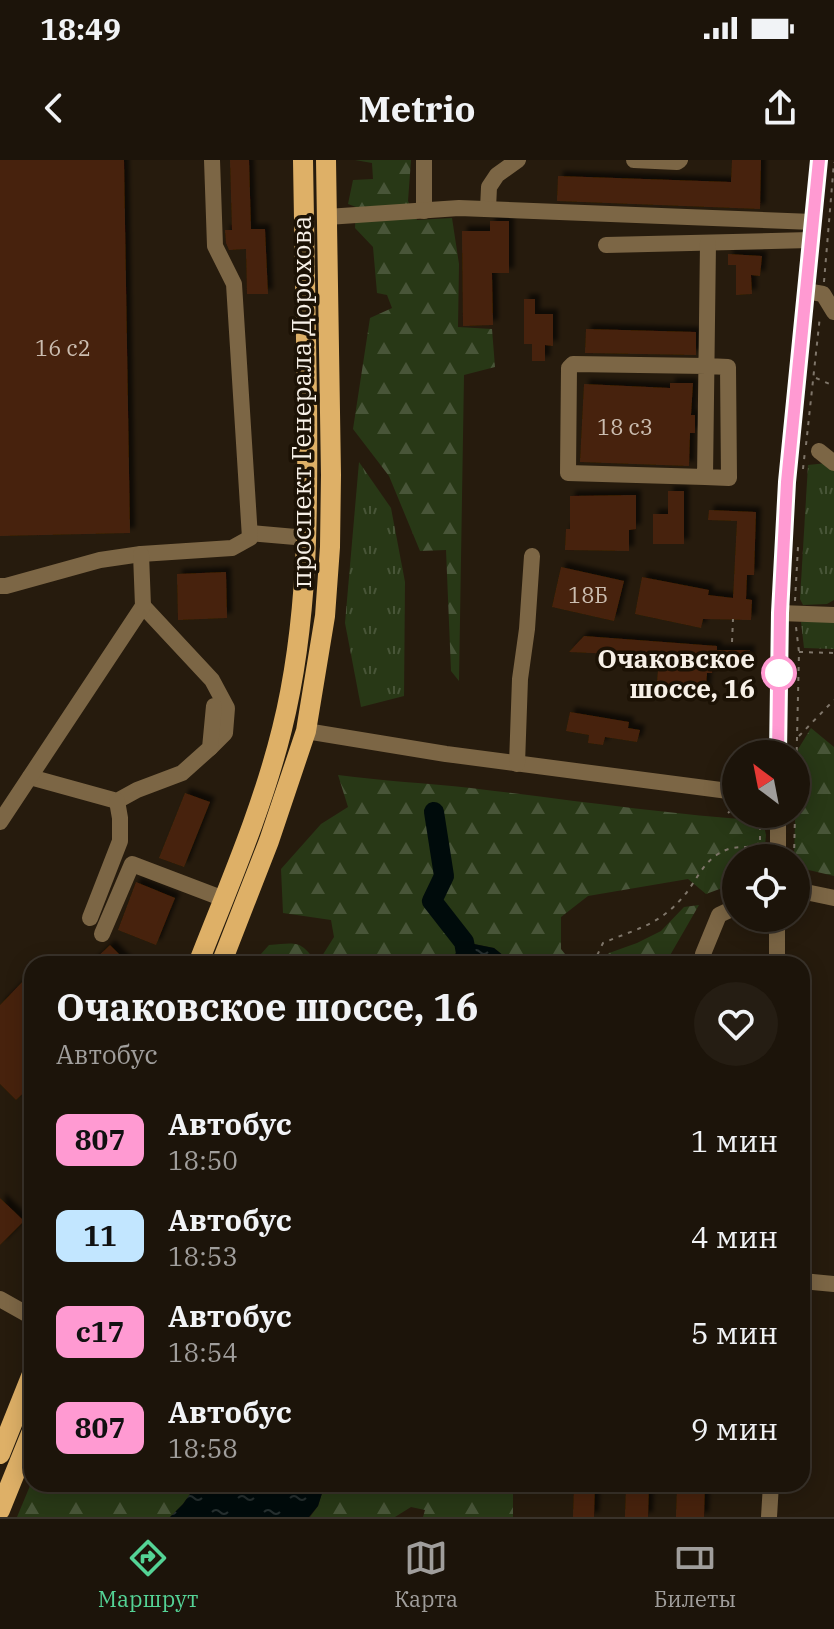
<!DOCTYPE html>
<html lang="ru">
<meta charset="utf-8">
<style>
:root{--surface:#1c140a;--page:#251d13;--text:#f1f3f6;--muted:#a09e9c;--line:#3a332b;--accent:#54d396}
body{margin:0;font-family:"IBM Plex Serif",serif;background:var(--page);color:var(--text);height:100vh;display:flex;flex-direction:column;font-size:30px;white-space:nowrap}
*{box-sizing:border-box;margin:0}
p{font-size:26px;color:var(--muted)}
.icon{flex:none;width:44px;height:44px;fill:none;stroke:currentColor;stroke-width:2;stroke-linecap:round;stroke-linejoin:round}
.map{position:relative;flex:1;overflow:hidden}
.details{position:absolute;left:24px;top:796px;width:786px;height:536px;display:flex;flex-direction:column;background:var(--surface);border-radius:24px;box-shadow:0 4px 20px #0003,0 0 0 2px var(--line)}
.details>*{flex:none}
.badge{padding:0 16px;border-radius:12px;font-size:28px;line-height:52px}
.needle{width:52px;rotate:328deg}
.tools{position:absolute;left:722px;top:580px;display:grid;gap:16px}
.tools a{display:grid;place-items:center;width:88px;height:88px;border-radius:50%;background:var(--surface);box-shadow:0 4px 20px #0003,0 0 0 2px var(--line);font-size:40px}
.map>.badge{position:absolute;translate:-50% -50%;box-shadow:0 0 0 4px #fff}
.round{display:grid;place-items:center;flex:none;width:84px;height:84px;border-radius:42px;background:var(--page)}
.head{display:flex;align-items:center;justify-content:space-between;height:136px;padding:0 32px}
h1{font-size:38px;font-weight:700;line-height:60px}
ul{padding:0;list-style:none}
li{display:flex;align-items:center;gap:24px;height:96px;padding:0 32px}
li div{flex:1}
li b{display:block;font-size:30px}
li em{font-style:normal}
li .badge{min-width:88px;font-weight:700;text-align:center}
.status{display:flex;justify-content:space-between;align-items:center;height:56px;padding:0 40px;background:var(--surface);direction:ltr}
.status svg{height:22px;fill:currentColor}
header{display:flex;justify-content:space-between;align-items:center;height:104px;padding:0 32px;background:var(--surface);font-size:36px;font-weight:700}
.dock{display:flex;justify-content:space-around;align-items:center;height:112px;border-top:2px solid var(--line);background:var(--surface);font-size:22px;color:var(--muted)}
.dock a{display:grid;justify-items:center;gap:4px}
.dock .active{color:var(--accent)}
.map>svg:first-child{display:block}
</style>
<div class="status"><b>18:49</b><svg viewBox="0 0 49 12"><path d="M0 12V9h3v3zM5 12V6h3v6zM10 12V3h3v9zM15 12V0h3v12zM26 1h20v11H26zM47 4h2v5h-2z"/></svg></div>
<header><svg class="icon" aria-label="back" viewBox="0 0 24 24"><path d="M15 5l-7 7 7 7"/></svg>Metrio<svg class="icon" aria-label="share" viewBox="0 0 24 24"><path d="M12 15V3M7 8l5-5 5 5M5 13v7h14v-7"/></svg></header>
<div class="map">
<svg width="834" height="1357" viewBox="0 0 834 1357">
<defs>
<pattern id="grass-tufts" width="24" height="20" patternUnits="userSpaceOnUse" patternTransform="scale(2)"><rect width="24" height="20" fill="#283816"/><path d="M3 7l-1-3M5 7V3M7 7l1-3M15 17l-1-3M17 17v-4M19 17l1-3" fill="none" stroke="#485538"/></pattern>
<pattern id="forest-firs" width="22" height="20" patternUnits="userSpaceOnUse" patternTransform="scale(2)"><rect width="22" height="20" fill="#283816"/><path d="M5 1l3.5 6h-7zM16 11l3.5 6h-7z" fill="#485538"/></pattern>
<pattern id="water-ripples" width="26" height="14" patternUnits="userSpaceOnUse" patternTransform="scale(2)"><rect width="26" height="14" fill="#000b0b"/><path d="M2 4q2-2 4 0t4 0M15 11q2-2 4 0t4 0" fill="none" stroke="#262f2f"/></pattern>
<filter id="shadow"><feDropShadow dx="5" dy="-5" stdDeviation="2" flood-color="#0009"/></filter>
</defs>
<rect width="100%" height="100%" fill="#261b0d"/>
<!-- grass -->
<g fill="url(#grass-tufts)">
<path d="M 359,302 L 391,348 L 405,422 L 404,536 L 361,547 L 345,463 Z"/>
<path d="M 827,303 L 834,308 L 834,440 L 827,444 L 803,445 L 800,439 L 808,305 Z"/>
<path d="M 834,461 L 834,489 L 804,488 L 801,462 Z"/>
</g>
<!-- forest -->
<g fill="url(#forest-firs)">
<path d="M 355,0 L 411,0 L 408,41 L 417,60 L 452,58 L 459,104 L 458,167 L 492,169 L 495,207 L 464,215 L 459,521 L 451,511 L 446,390 L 420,391 L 389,316 L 353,269 L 370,158 L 392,148 L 387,135 L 377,133 L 373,87 L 355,68 L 356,47 L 348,44 L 353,20 L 373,19 L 372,3 Z"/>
<path d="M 811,568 L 834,587 L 834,716 L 796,707 L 796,698 L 794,698 L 797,591 Z"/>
<path d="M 338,615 C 382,621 427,623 471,628 C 569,640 666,654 763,661 L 766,675 L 764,698 L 736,698 L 736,723 L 706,734 L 688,719 L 588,736 L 561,757 L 561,789 L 573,804 L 514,804 L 494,788 L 464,782 L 448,804 L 252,804 L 269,785 C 296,783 301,779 317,804 L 334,777 L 331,760 L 283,753 L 281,709 L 321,664 L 348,647 Z"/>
<path d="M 699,745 L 665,804 L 600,804 L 609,793 L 637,783 L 661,771 L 684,747 Z"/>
<path d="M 32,1321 L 32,1324 L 197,1324 L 183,1344 L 170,1357 L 17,1357 Z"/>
<path d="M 325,1324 L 513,1324 L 513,1357 L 423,1357 L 425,1350 L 411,1347 L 395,1357 L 310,1357 L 318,1346 Z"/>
</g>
<!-- water -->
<g fill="url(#water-ripples)">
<path d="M 464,782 L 494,788 L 514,804 L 448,804 Z"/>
<path d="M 197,1324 L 325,1324 L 318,1346 L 309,1357 L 170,1357 L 183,1344 Z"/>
</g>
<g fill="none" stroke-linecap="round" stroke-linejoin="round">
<!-- river -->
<path stroke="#000b0b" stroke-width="20" d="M 434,652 L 444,716 L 432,741 L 464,782 L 468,804"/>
</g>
<!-- building -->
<g fill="#472409" filter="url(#shadow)">
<path d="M 0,0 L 124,0 L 130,373 L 0,376 Z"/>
<path d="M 230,0 L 249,0 L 251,69 L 265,69 L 268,134 L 247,134 L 246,89 L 229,90 L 226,83 L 225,70 L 232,70 Z"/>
<path d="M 732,0 L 761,0 L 760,49 L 557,41 L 558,16 L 731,22 Z"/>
<path d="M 490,61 L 509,61 L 509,113 L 492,113 L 493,165 L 463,166 L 462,71 L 490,71 Z"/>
<path d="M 728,94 L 762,96 L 760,116 L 751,115 L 752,134 L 736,135 L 736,105 L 728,105 Z"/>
<path d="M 524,139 L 535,139 L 535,154 L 553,154 L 553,186 L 545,185 L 545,201 L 532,201 L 532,184 L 524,184 Z"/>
<path d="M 586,169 L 696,172 L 696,195 L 585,193 Z"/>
<path d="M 670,223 L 693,223 L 691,255 L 695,255 L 695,273 L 690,273 L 689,306 L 580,302 L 584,224 L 670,228 Z"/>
<path d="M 668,331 L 684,331 L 684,384 L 653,384 L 653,354 L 668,354 Z"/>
<path d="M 636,335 L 636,369 L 629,370 L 629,391 L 565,390 L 566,369 L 570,369 L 570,336 Z"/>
<path d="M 709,350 L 756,352 L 754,415 L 747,415 L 746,439 L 752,440 L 751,460 L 703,459 L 701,468 L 635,454 L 642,417 L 709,430 L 708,435 L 733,438 L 737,361 L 708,360 Z"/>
<path d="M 561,407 L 624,421 L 614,461 L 552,447 Z"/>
<path d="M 226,412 L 227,458 L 178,460 L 177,414 Z"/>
<path d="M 584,476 L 717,486 L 717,490 L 750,490 L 749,502 L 713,502 L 712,513 L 707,513 L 705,539 L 656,536 L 659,496 L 569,492 Z"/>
<path d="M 570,552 L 629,562 L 628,568 L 640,570 L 637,582 L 605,577 L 603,585 L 588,583 L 589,575 L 566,571 Z"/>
<path d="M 185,633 L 210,642 L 184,707 L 159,698 Z"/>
<path d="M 136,722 L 175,738 L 156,785 L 118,770 Z"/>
<path d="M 110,785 L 129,804 L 90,804 Z"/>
<path d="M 32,812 L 32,925 L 16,940 L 0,924 L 0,845 Z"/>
<path d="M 0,1038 L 24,1061 L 0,1085 Z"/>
<path d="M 574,1324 L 595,1324 L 594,1357 L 573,1357 Z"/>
<path d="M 626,1324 L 649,1324 L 648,1357 L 625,1357 Z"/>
<path d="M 677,1324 L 705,1324 L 704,1357 L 676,1357 Z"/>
</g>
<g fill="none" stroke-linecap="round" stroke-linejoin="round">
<!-- path -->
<g stroke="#7f766a" stroke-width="2" stroke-dasharray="4 6" stroke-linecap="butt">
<path d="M 824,122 L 834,2"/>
<path d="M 816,218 L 834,226"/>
<path d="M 806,285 L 820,156"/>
<path d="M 803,309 L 805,291"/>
<path d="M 795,441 L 798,387"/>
<path d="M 732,482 L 733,459"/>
<path d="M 799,492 L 834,493"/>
<path d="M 799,576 L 834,540"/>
<path d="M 796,621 L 799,492 L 796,467"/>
<path d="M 728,653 L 736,646"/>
<path d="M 794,698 L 795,654"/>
<path d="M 593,804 L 603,783 C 635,769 658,766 683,737 C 695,723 702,704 718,694 C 736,683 744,690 760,684 L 760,656"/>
</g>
<!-- minor -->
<g stroke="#7c6645" stroke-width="16">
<path d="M 634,0 L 677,2 L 680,0"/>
<path d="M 488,49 L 489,27 L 497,15 L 518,0"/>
<path d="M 424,51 L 424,0"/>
<path d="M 327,57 L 459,48 L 813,62"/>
<path d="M 606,85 L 810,80"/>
<path d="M 806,131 L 823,134 L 834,152"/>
<path d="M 819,291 L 834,303"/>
<path d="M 705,317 L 729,318 L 728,207 L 706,206 L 573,204 L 569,208 L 568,313 L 705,317 C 706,239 707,161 708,83"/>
<path d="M 250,373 L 307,378"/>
<path d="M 0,426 L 6,426 L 100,400 L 141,394 L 232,388 L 250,378 L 234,124 L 215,86 L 212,0"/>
<path d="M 143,446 L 212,520 L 227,548 L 225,573 L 210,588"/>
<path d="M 780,453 L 834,455"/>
<path d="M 306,571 L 446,594 L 736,632"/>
<path d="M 778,594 L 780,453 L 787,322 L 819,0"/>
<path d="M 517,604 L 520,519 L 527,469 L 532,396"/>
<path d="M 30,617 L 117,641 L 137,630 L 182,613 L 210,588 L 214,546"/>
<path d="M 0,662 L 143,446 L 141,394"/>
<path d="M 778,698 L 778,654"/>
<path d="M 796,730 L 834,738"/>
<path d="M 90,758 L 120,681 L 120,658 L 117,641"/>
<path d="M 102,774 L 132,704 L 224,739"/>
<path d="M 703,804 L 703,794 L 719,755 L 736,747"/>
<path d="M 777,804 L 777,758"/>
<path d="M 802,1121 L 834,1124"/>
<path d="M 0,1139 L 32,1157"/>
<path d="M 769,1357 L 771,1324"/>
</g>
<!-- major -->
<g stroke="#deb067" stroke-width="20">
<path d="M 198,804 C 228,727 262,650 282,569 C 309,460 308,349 307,237 C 305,158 304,79 303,0"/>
<path d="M 221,804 L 269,681 L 306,571 L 325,456 L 330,387 L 331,315 L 326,0"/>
<path d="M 0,1294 L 32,1214"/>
<path d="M 0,1350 L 32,1271"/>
</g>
</g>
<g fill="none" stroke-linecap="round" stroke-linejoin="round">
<!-- line casing -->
<g stroke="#fff" stroke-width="18">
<path id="line" d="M 778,594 L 780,453 L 787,322 L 819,0"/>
</g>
<!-- line -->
<use href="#line" stroke="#ff9ad2" stroke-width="12"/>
</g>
<!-- markers -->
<circle fill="#fff" stroke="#ff9ad2" stroke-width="4" cx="779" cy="513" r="16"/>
<g text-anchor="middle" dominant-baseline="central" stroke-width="7" stroke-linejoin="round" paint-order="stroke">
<!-- number labels -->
<g font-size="22" fill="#cbbdb0">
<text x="63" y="187">16 с2</text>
<text x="625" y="266">18 с3</text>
<text x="588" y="434">18Б</text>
</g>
<!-- street labels -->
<g font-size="26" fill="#f7f0e7" stroke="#1c1205">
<text transform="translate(301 242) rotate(-90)">проспект Генерала Дорохова</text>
</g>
<!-- stop labels -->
<g font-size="26" font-weight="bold" fill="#f7f0e7" stroke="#1c1205" text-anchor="end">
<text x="755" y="498">Очаковское<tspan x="755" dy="30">шоссе, 16</tspan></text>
</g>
</g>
</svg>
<div class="tools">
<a><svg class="needle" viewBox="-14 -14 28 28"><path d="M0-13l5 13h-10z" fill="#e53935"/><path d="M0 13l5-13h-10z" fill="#a09e9c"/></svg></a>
<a><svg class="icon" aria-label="locate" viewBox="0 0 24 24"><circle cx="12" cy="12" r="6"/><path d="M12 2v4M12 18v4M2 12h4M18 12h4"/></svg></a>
</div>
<section class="details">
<div class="head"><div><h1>Очаковское шоссе, 16</h1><p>Автобус</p></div><a class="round"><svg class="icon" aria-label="heart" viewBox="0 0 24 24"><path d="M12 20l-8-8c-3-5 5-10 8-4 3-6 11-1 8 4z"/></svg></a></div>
<ul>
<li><span class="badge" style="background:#ff9ad2;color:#111">807</span><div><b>Автобус</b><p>18:50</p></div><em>1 мин</em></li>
<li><span class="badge" style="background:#c2e6ff;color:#111">11</span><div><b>Автобус</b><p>18:53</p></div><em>4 мин</em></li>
<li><span class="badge" style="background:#ff9ad2;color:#111">с17</span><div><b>Автобус</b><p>18:54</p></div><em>5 мин</em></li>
<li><span class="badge" style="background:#ff9ad2;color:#111">807</span><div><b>Автобус</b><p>18:58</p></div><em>9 мин</em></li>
</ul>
</section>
</div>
<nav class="dock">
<a class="active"><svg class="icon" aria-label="directions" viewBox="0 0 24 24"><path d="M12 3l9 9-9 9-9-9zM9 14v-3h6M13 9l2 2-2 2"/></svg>Маршрут</a>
<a><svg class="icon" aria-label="map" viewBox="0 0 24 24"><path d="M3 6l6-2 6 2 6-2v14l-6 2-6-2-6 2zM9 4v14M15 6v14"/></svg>Карта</a>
<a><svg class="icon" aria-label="tickets" viewBox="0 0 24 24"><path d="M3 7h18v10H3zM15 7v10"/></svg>Билеты</a>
</nav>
